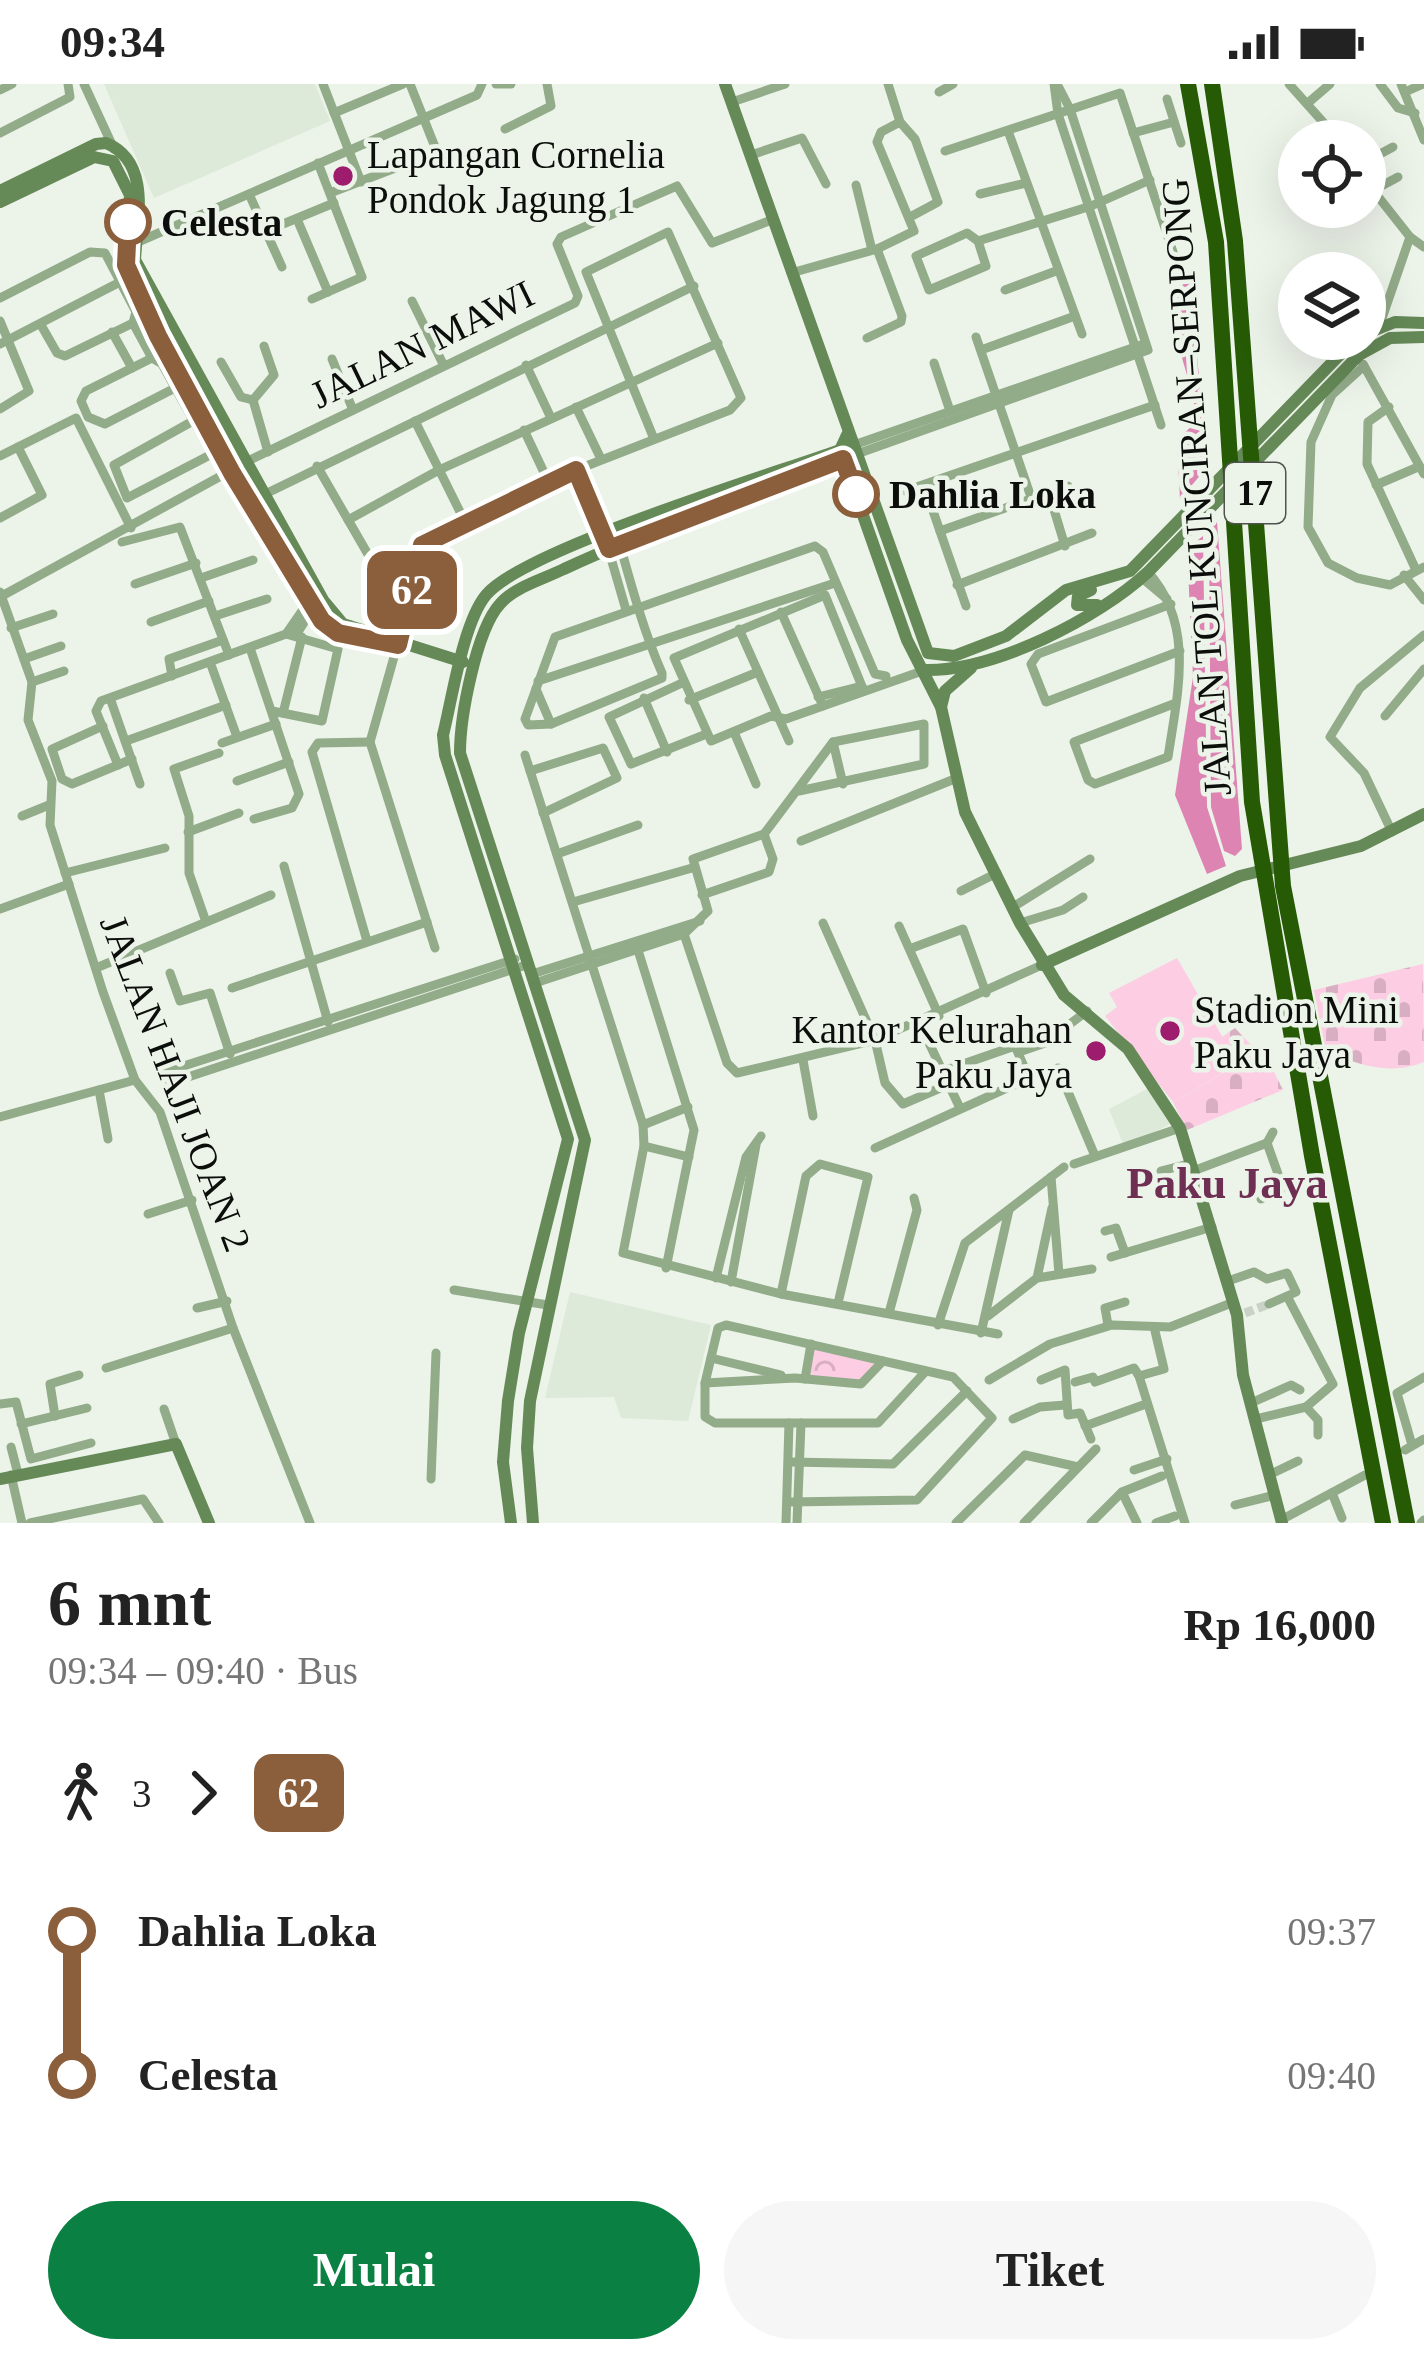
<!DOCTYPE html>
<html lang="id">
<meta charset="utf-8">
<style>
:root{--surface:#fff;--page:#f6f6f6;--text:#222;--muted:#767676;--accent:#0b8043}
body{margin:0;font-family:Georgia,serif;background:var(--page);color:var(--text);height:100vh;display:flex;flex-direction:column;font-size:45px;white-space:nowrap}
*{box-sizing:border-box;margin:0}
p{font-size:39px;color:var(--muted)}
.icon{flex:none;width:66px;height:66px;fill:none;stroke:currentColor;stroke-width:2;stroke-linecap:round;stroke-linejoin:round}
.map{position:relative;height:1439px;overflow:hidden}
.details{display:flex;flex-direction:column;background:var(--surface);flex:1}
.details>*{flex:none}
.badge{padding:0 24px;border-radius:18px;font-size:42px;line-height:78px}
.buttons{position:absolute;left:1278px;top:36px;display:grid;gap:24px}
.buttons a{display:grid;place-items:center;width:108px;height:108px;border-radius:50%;background:var(--surface);box-shadow:0 12px 48px #0002;font-size:60px}
.map>.badge{position:absolute;translate:-50% -50%;box-shadow:0 0 0 6px #fff}
.legs{display:flex;align-items:center;gap:18px;height:132px;padding:0 48px;font-size:39px}
.legs p{margin-inline-start:auto}
.summary{display:flex;align-items:center;justify-content:space-between;height:204px;padding:0 48px}
h1{font-size:66px;font-weight:700;line-height:90px}
.action{display:flex;gap:24px;margin-top:auto;padding:24px 48px}
.action a{flex:1;height:138px;border-radius:72px;background:var(--accent);color:#fff;font-size:48px;font-weight:700;line-height:138px;text-align:center}
.action a+a{background:var(--page);color:var(--text)}
ul{padding:0 48px;list-style:none}
li{display:flex;align-items:center;gap:42px;height:144px;font-size:45px}
li i{display:grid;place-items:center;width:18px;height:100%;margin:0 15px;background:currentColor}
li i::after{content:'';width:30px;height:30px;margin:-15px;border:9px solid;border-radius:50%;background:var(--surface)}
li p{margin-inline-start:auto}
li:first-child i{background:linear-gradient(#0000 50%,currentColor 0)}
li:last-child i{background:linear-gradient(currentColor 50%,#0000 0)}
.status{display:flex;justify-content:space-between;align-items:center;height:84px;padding:0 60px;background:var(--surface);direction:ltr}
.status svg{height:33px;fill:currentColor}
.map>svg:first-child{display:block}
</style>
<div class="status"><b>09:34</b><svg viewBox="0 0 49 12"><path d="M0 12V9h3v3zM5 12V6h3v6zM10 12V3h3v9zM15 12V0h3v12zM26 1h20v11H26zM47 4h2v5h-2z"/></svg></div>
<div class="map">
<svg width="1424" height="1439" viewBox="0 0 1424 1439">
<defs>
<pattern id="cemetery-stones" width="16" height="16" patternUnits="userSpaceOnUse" patternTransform="scale(3)"><rect width="16" height="16" fill="#fdcde4"/><path d="M2 7V4a2 2 0 0 1 4 0v3zM10 15v-3a2 2 0 0 1 4 0v3z" fill="#d8afc2"/></pattern>
<pattern id="park-crowns" width="20" height="18" patternUnits="userSpaceOnUse" patternTransform="scale(3)"><rect width="20" height="18" fill="#fdcde4"/><path d="M2 6a3 3 0 1 1 6 0M12 15a3 3 0 1 1 6 0" fill="none" stroke="#d8afc2"/></pattern>
</defs>
<rect width="100%" height="100%" fill="#ecf3e9"/>
<!-- built -->
<g fill="#dde9d9">
<path d="M 104,0 L 315,0 L 330,37 L 154,114 Z"/>
<path d="M 1151,1003 L 1173,1039 L 1124,1062 L 1109,1025 Z"/>
<path d="M 570,1208 L 711,1241 L 688,1337 L 621,1334 L 614,1313 L 545,1314 Z"/>
</g>
<!-- cemetery -->
<g fill="url(#cemetery-stones)">
<path d="M 1423,880 L 1424,978 C 1389,992 1359,981 1326,967 L 1314,906 Z"/>
<path d="M 1235,944 L 1271,982 L 1283,1006 L 1187,1046 L 1173,1018 L 1237,981 L 1222,953 Z"/>
</g>
<!-- park -->
<path fill="url(#park-crowns)" d="M 812,1264 L 872,1277 L 874,1281 L 860,1296 L 809,1293 Z"/>
<!-- pitch -->
<path fill="#fdcde4" d="M 1177,874 L 1238,980 L 1173,1018 L 1105,932 L 1117,923 L 1109,909 Z"/>
<!-- water -->
<g fill="#de84b3">
<path d="M 1189,191 L 1204,343 L 1203,388 L 1180,415 L 1177,356 L 1196,338 C 1196,289 1154,237 1189,191 Z"/>
<path d="M 1217,438 L 1242,765 L 1235,772 L 1224,767 L 1211,723 L 1209,447 Z"/>
<path d="M 1203,452 L 1207,723 L 1226,782 L 1207,790 L 1175,711 L 1193,593 L 1188,485 L 1194,459 Z"/>
</g>
<g fill="none" stroke-linecap="round" stroke-linejoin="round">
<!-- street-tunnel -->
<path stroke="#cad1c8" stroke-width="9" stroke-dasharray="9 4.5" stroke-linecap="butt" d="M 1245,1229 L 1269,1220"/>
<!-- street -->
<g stroke="#92ab89" stroke-width="9">
<path d="M 84,0 L 114,65"/>
<path d="M 323,0 L 361,98"/>
<path d="M 496,0 L 511,0"/>
<path d="M 888,0 L 900,38"/>
<path d="M 1054,0 L 1058,30 L 1161,341"/>
<path d="M 1289,0 L 1340,57"/>
<path d="M 1380,0 L 1398,24 L 1415,29"/>
<path d="M 1401,0 L 1424,56"/>
<path d="M 0,6 L 12,0"/>
<path d="M 939,8 L 953,0"/>
<path d="M 1405,8 L 1423,0"/>
<path d="M 1167,15 L 1181,59"/>
<path d="M 732,18 L 785,0"/>
<path d="M 1309,18 L 1330,0"/>
<path d="M 334,29 L 403,0"/>
<path d="M 505,45 L 551,22 L 547,0"/>
<path d="M 1008,47 L 1082,250"/>
<path d="M 0,49 L 70,13 L 68,0"/>
<path d="M 1133,49 L 1174,38"/>
<path d="M 945,67 L 1120,9 L 1178,183"/>
<path d="M 751,71 L 802,54 L 826,100"/>
<path d="M 1365,78 L 1393,63"/>
<path d="M 1365,96 L 1410,153 L 1424,163"/>
<path d="M 856,101 L 872,166"/>
<path d="M 1372,107 L 1398,93"/>
<path d="M 330,109 L 437,68 L 410,0"/>
<path d="M 249,110 L 282,183"/>
<path d="M 980,110 L 1026,99"/>
<path d="M 297,135 L 328,208"/>
<path d="M 266,147 L 334,119"/>
<path d="M 978,157 L 967,149 L 916,172 L 929,206 L 986,182 L 978,157 L 1091,122 L 1150,96"/>
<path d="M 131,161 L 477,11 L 482,0"/>
<path d="M 791,189 L 877,165 L 914,147 L 877,58 L 881,48 L 900,38 L 915,55 L 938,118 L 910,133"/>
<path d="M 1005,206 L 1056,187"/>
<path d="M 0,214 L 90,168 L 105,169 L 136,228 L 133,239 L 152,274 L 162,280 L 212,370 L 127,414 L 114,381 L 193,337"/>
<path d="M 312,215 L 362,193 L 318,79"/>
<path d="M 412,217 L 444,282"/>
<path d="M 0,237 L 29,307 L 0,325"/>
<path d="M 41,241 L 57,269 L 65,272 L 133,239"/>
<path d="M 1379,243 L 1410,153"/>
<path d="M 112,248 L 132,284"/>
<path d="M 976,253 L 1032,416"/>
<path d="M 867,254 L 901,238 L 902,232 L 877,165"/>
<path d="M 0,260 L 120,198"/>
<path d="M 981,266 L 1075,232"/>
<path d="M 152,274 L 86,307 L 81,317 L 88,333 L 105,340 L 175,304"/>
<path d="M 332,275 L 353,326"/>
<path d="M 221,278 L 241,313 L 253,316 L 268,368"/>
<path d="M 934,279 L 950,327"/>
<path d="M 1363,280 L 1424,390"/>
<path d="M 526,281 L 551,334"/>
<path d="M 1364,282 L 1332,311 L 1311,358 L 1308,443 L 1328,479 L 1357,494 L 1390,501 L 1424,483"/>
<path d="M 253,316 L 274,291 L 264,262"/>
<path d="M 576,323 L 601,375"/>
<path d="M 1389,323 L 1368,338 L 1367,380 L 1416,486"/>
<path d="M 415,337 L 466,440"/>
<path d="M 524,346 L 549,399"/>
<path d="M 851,362 L 1141,261"/>
<path d="M 854,371 L 1148,266 L 1070,25 L 1057,0"/>
<path d="M 0,372 L 76,334 L 131,444"/>
<path d="M 317,382 L 377,486 L 414,498"/>
<path d="M 576,386 L 604,450 L 626,526"/>
<path d="M 924,401 L 966,522"/>
<path d="M 1376,401 L 1418,383"/>
<path d="M 905,407 L 1155,321"/>
<path d="M 1049,409 L 1065,462"/>
<path d="M 261,412 L 694,202"/>
<path d="M 0,434 L 42,411 L 18,363"/>
<path d="M 348,436 L 439,386 L 718,259"/>
<path d="M 940,447 L 1068,402"/>
<path d="M 122,458 L 180,443 L 229,571"/>
<path d="M 620,461 C 632,504 644,548 662,589 L 662,594 L 551,640 L 528,641 L 525,635 L 555,553 L 815,462 L 823,468 L 875,590 L 886,592"/>
<path d="M 377,486 L 576,386 L 730,326 L 741,314 L 668,148 L 586,188 L 654,355"/>
<path d="M 1148,488 C 1195,540 1178,607 1168,673 L 1095,700 L 1088,696 L 1074,658 L 1176,619"/>
<path d="M 1404,491 L 1424,516"/>
<path d="M 201,494 L 253,476"/>
<path d="M 1142,494 L 1167,515"/>
<path d="M 135,500 L 196,479"/>
<path d="M 957,501 L 1092,449"/>
<path d="M 0,508 L 32,598 L 28,636 L 52,697 L 50,741 L 103,908 L 135,996 L 160,1028 L 233,1244 L 310,1439"/>
<path d="M 0,513 L 252,375 L 575,219 L 578,212 L 557,160 L 561,153 L 677,102 L 712,159 L 774,135"/>
<path d="M 1171,520 L 1038,570 L 1031,580 L 1046,618 L 1180,567"/>
<path d="M 781,528 L 823,622"/>
<path d="M 215,532 L 267,515"/>
<path d="M 151,538 L 209,517"/>
<path d="M 11,544 L 53,530"/>
<path d="M 739,545 L 789,657"/>
<path d="M 286,550 L 313,511"/>
<path d="M 296,551 L 315,521"/>
<path d="M 398,561 L 422,461"/>
<path d="M 250,564 L 299,710 L 292,724 L 254,735"/>
<path d="M 394,573 L 370,658 L 435,864"/>
<path d="M 24,575 L 61,562"/>
<path d="M 210,578 L 237,653"/>
<path d="M 172,592 L 169,575 L 223,556"/>
<path d="M 538,597 L 835,499"/>
<path d="M 32,598 L 64,587"/>
<path d="M 682,599 L 609,633 L 631,680 L 704,651"/>
<path d="M 536,605 L 551,640"/>
<path d="M 863,605 L 825,511 L 674,574 L 711,657 L 771,632 L 786,635 L 925,586"/>
<path d="M 818,613 L 862,602"/>
<path d="M 110,614 L 140,700"/>
<path d="M 644,614 L 667,668"/>
<path d="M 689,616 L 758,588"/>
<path d="M 283,629 L 302,553"/>
<path d="M 1385,632 L 1424,585"/>
<path d="M 103,642 L 52,665 L 62,695 L 72,700 L 132,675"/>
<path d="M 734,648 L 756,700"/>
<path d="M 126,657 L 226,621"/>
<path d="M 833,658 L 843,700"/>
<path d="M 222,659 L 276,640"/>
<path d="M 525,671 L 643,1041 L 644,1062 L 623,1169 L 781,1210 L 998,1250"/>
<path d="M 118,681 L 96,627 L 101,617 L 286,550 L 338,565 L 322,637 L 272,627"/>
<path d="M 530,687 L 603,664 L 617,694 L 543,729"/>
<path d="M 237,697 L 289,678"/>
<path d="M 22,732 L 49,721"/>
<path d="M 188,748 L 239,729"/>
<path d="M 1392,748 L 1364,689 L 1330,653 L 1360,604 L 1424,551"/>
<path d="M 801,757 L 957,694"/>
<path d="M 557,770 L 638,741"/>
<path d="M 284,782 L 328,938"/>
<path d="M 65,789 L 165,764"/>
<path d="M 961,807 L 997,789"/>
<path d="M 702,811 L 769,788 L 773,775 L 764,750"/>
<path d="M 573,818 L 692,784"/>
<path d="M 1013,823 L 1090,775"/>
<path d="M 0,825 L 69,800"/>
<path d="M 205,835 L 189,789 L 189,732 L 174,685 L 219,669"/>
<path d="M 823,839 L 875,956 L 885,999 L 903,1020 L 945,1002"/>
<path d="M 1020,839 L 1063,826 L 1083,813"/>
<path d="M 899,842 L 939,932"/>
<path d="M 684,850 L 727,979 L 737,989 L 875,956 L 1042,881"/>
<path d="M 367,857 L 312,668 L 318,659 L 370,658"/>
<path d="M 637,863 L 694,1046 L 666,1184"/>
<path d="M 912,864 L 963,845 L 986,909"/>
<path d="M 515,875 L 165,988 L 161,996 L 170,999 L 529,880"/>
<path d="M 96,884 L 271,811"/>
<path d="M 170,889 L 180,917 L 210,909 L 230,970"/>
<path d="M 532,890 L 700,837"/>
<path d="M 535,899 L 684,850 L 708,827 L 693,775 L 764,750 L 833,658 L 924,640 L 924,680 L 799,707"/>
<path d="M 232,904 L 427,838"/>
<path d="M 920,940 L 959,1022"/>
<path d="M 1022,967 L 1045,959 L 1087,927"/>
<path d="M 803,976 L 813,1032"/>
<path d="M 1058,984 L 1095,1072"/>
<path d="M 99,1006 L 108,1055"/>
<path d="M 0,1033 L 135,996"/>
<path d="M 643,1041 L 688,1023"/>
<path d="M 644,1062 L 689,1073"/>
<path d="M 875,1064 L 1029,994 L 1015,962 L 940,988"/>
<path d="M 1074,1080 L 1180,1044"/>
<path d="M 1161,1087 L 1192,1079"/>
<path d="M 1193,1087 L 1267,1059"/>
<path d="M 1051,1093 L 1059,1190"/>
<path d="M 1261,1115 L 1283,1104 L 1267,1059 L 1273,1048"/>
<path d="M 148,1130 L 192,1116"/>
<path d="M 1105,1147 L 1116,1144 L 1125,1169"/>
<path d="M 1111,1173 L 1212,1143"/>
<path d="M 716,1194 L 746,1073 L 761,1052"/>
<path d="M 1037,1194 L 1052,1124"/>
<path d="M 1228,1197 L 1254,1188 L 1267,1195 L 1287,1189 L 1296,1208 L 1269,1220"/>
<path d="M 731,1198 L 756,1061"/>
<path d="M 454,1206 L 548,1221"/>
<path d="M 781,1210 L 806,1092 L 820,1080 L 868,1093 L 838,1219"/>
<path d="M 197,1224 L 227,1217"/>
<path d="M 889,1229 L 917,1126 L 914,1114"/>
<path d="M 988,1232 L 1037,1194 L 1092,1185"/>
<path d="M 938,1241 L 965,1159 L 1064,1083"/>
<path d="M 1108,1241 L 1105,1224 L 1125,1218"/>
<path d="M 981,1249 L 1009,1126"/>
<path d="M 711,1274 L 781,1291"/>
<path d="M 106,1284 L 233,1244"/>
<path d="M 1139,1292 L 1185,1439"/>
<path d="M 805,1295 L 811,1260"/>
<path d="M 989,1296 L 1050,1260 L 1112,1241 L 1170,1243 L 1234,1218"/>
<path d="M 1041,1296 L 1065,1286 L 1068,1331 L 1080,1329 L 1091,1355"/>
<path d="M 1075,1298 L 1093,1293 L 1095,1298 L 1134,1284 L 1139,1292 L 1164,1285 L 1155,1247"/>
<path d="M 705,1299 L 795,1294 L 861,1300 L 883,1277"/>
<path d="M 1251,1319 L 1291,1301 L 1300,1306"/>
<path d="M 0,1320 L 16,1318 L 31,1375 L 91,1359"/>
<path d="M 1306,1323 L 1318,1336 L 1318,1351"/>
<path d="M 164,1325 L 176,1360"/>
<path d="M 55,1332 L 50,1300 L 79,1291"/>
<path d="M 1013,1335 L 1040,1323 L 1065,1321"/>
<path d="M 1256,1335 L 1306,1323 L 1333,1300 L 1288,1214"/>
<path d="M 21,1340 L 87,1324"/>
<path d="M 1085,1342 L 1146,1320"/>
<path d="M 1412,1361 L 1397,1309 L 1424,1293"/>
<path d="M 11,1363 L 18,1390"/>
<path d="M 1405,1366 L 1424,1355"/>
<path d="M 791,1378 L 893,1380 L 967,1307"/>
<path d="M 1134,1386 L 1167,1375"/>
<path d="M 1271,1390 L 1298,1377"/>
<path d="M 11,1391 L 22,1439"/>
<path d="M 431,1395 L 436,1269"/>
<path d="M 1122,1408 L 1137,1439"/>
<path d="M 1332,1409 L 1342,1434"/>
<path d="M 789,1418 L 917,1416 L 992,1334 L 953,1293 L 726,1241 L 718,1244 L 705,1299 L 705,1333 L 715,1339 L 878,1339 L 926,1287"/>
<path d="M 1235,1421 L 1275,1411"/>
<path d="M 1281,1436 L 1365,1391"/>
<path d="M 30,1439 L 143,1415 L 159,1439"/>
<path d="M 786,1439 L 789,1339"/>
<path d="M 797,1439 L 801,1339"/>
<path d="M 956,1439 L 1025,1371 L 1078,1383"/>
<path d="M 1024,1439 L 1096,1365"/>
<path d="M 1091,1439 L 1122,1408 L 1162,1392"/>
<path d="M 1156,1439 L 1175,1432"/>
<path d="M 1421,1439 L 1424,1436"/>
</g>
<!-- secondary -->
<g stroke="#658957" stroke-width="12">
<path d="M 725,0 L 928,569 L 954,572 L 1006,552 L 1066,506 L 1130,487 L 1355,255"/>
<path d="M 0,107 L 96,60 L 106,59 C 152,78 137,137 135,176 L 323,516 L 343,540 L 463,578"/>
<path d="M 0,118 L 94,73 L 113,77 L 130,111 L 126,180 L 232,389 L 322,537 L 338,549 L 365,557"/>
<path d="M 1365,250 L 1395,238 L 1424,239"/>
<path d="M 847,351 L 840,366 L 907,556 L 941,623 L 965,728 L 1020,839 L 1064,911 L 1128,965 L 1180,1044 L 1237,1231 L 1243,1291 L 1282,1439"/>
<path d="M 1091,506 L 1078,512 L 1077,521 L 1097,521"/>
<path d="M 925,586 C 995,587 1097,535 1148,488 L 1359,271 L 1390,254 L 1424,253"/>
<path d="M 941,623 L 945,607 L 971,584"/>
<path d="M 1042,881 L 1240,792 L 1361,762 L 1424,730"/>
<path d="M 0,1395 L 176,1360 L 209,1439"/>
<path d="M 511,1439 L 503,1378 L 508,1317 L 519,1249 L 568,1055 L 445,671 L 443,651 C 452,615 463,539 486,511 C 525,464 781,388 851,362"/>
<path d="M 533,1439 L 527,1364 L 530,1317 L 585,1056 L 460,669 C 460,634 476,546 500,520 C 514,503 544,495 564,485 C 658,442 757,406 854,371"/>
</g>
<!-- highway -->
<g stroke="#265a04" stroke-width="16">
<path d="M 1188,0 L 1216,158 L 1252,718 L 1312,1072 L 1383,1439"/>
<path d="M 1212,0 L 1235,157 L 1283,802 L 1407,1439"/>
</g>
</g>
<g fill="none" stroke-linecap="round" stroke-linejoin="round">
<!-- line-1 casing -->
<g stroke="#fff" stroke-width="27">
<path id="line-1" d="M 128,138 L 126,181 L 158,252 L 232,389 L 322,537 L 338,549 L 398,561 L 422,461 L 576,386 L 609,465 L 843,375 L 856,410"/>
</g>
<!-- line-1 -->
<use href="#line-1" stroke="#8b5e3c" stroke-width="18"/>
</g>
<!-- markers -->
<g fill="#9e1c6e" stroke="#ecf3e9" stroke-width="4.5">
<circle cx="343" cy="92" r="12"/>
<circle cx="1170" cy="947" r="12"/>
<circle cx="1096" cy="967" r="12"/>
</g>
<g fill="#fff" stroke="#8b5e3c" stroke-width="6">
<circle cx="128" cy="138" r="21"/>
<circle cx="856" cy="410" r="21"/>
</g>
<g text-anchor="middle" dominant-baseline="central" stroke-width="9" stroke-linejoin="round" paint-order="stroke">
<!-- shield labels -->
<rect fill="#ecf3e9" stroke="#4f534e" stroke-width="3" x="1225" y="379" width="60" height="60" rx="9"/>
<g font-size="36" font-weight="bold" fill="#0c0e0b">
<text x="1255" y="409">17</text>
</g>
<!-- poi labels -->
<g font-size="39" fill="#0c0e0b" stroke="#ecf3e9" text-anchor="start">
<text x="367" y="70">Lapangan Cornelia<tspan x="367" dy="45">Pondok Jagung 1</tspan></text>
<text x="1194" y="925">Stadion Mini<tspan x="1194" dy="45">Paku Jaya</tspan></text>
<text x="1072" y="945" text-anchor="end">Kantor Kelurahan<tspan x="1072" dy="45">Paku Jaya</tspan></text>
</g>
<!-- stop labels -->
<g font-size="39" font-weight="bold" fill="#0c0e0b" stroke="#ecf3e9" text-anchor="start">
<text x="161" y="138">Celesta</text>
<text x="889" y="410">Dahlia Loka</text>
</g>
<!-- street labels -->
<g font-size="39" fill="#0c0e0b" stroke="#ecf3e9">
<text transform="translate(422 260) rotate(-26)">JALAN MAWI</text>
<text transform="translate(1196 403) rotate(-94)">JALAN TOL KUNCIRAN–SERPONG</text>
<text transform="translate(176 999) rotate(69)">JALAN HAJI JOAN 2</text>
</g>
<!-- quarter labels -->
<g font-size="45" font-weight="bold" fill="#6f2f53" stroke="#ecf3e9">
<text x="1227" y="1099">Paku Jaya</text>
</g>
</g>
</svg>
<div class="buttons">
<a><svg class="icon" aria-label="locate" viewBox="0 0 24 24"><circle cx="12" cy="12" r="6"/><path d="M12 2v4M12 18v4M2 12h4M18 12h4"/></svg></a>
<a><svg class="icon" aria-label="layers" viewBox="0 0 24 24"><path d="M12 4l9 5-9 5-9-5zM3 14l9 5 9-5"/></svg></a>
</div>
<b class="badge" style="left:412px;top:506px;background:#8b5e3c;color:#fff">62</b>
</div>
<section class="details">
<div class="summary"><div><h1>6 mnt</h1><p>09:34 – 09:40 · Bus</p></div><b>Rp 16,000</b></div>
<div class="legs"><svg class="icon" aria-label="walk" viewBox="0 0 24 24"><circle cx="13" cy="4" r="2"/><path d="M13 8l-2 6 4 7M11 14l-3 7M7 12l3-4h3l4 4"/></svg>3<svg class="icon" aria-label="forward" viewBox="0 0 24 24"><path d="M9 5l7 7-7 7"/></svg><b class="badge" style="background:#8b5e3c;color:#fff">62</b></div>
<ul>
<li><i style="color:#8b5e3c"></i><b>Dahlia Loka</b><p>09:37</p></li>
<li><i style="color:#8b5e3c"></i><b>Celesta</b><p>09:40</p></li>
</ul>
<div class="action"><a>Mulai</a><a>Tiket</a></div>
</section>
